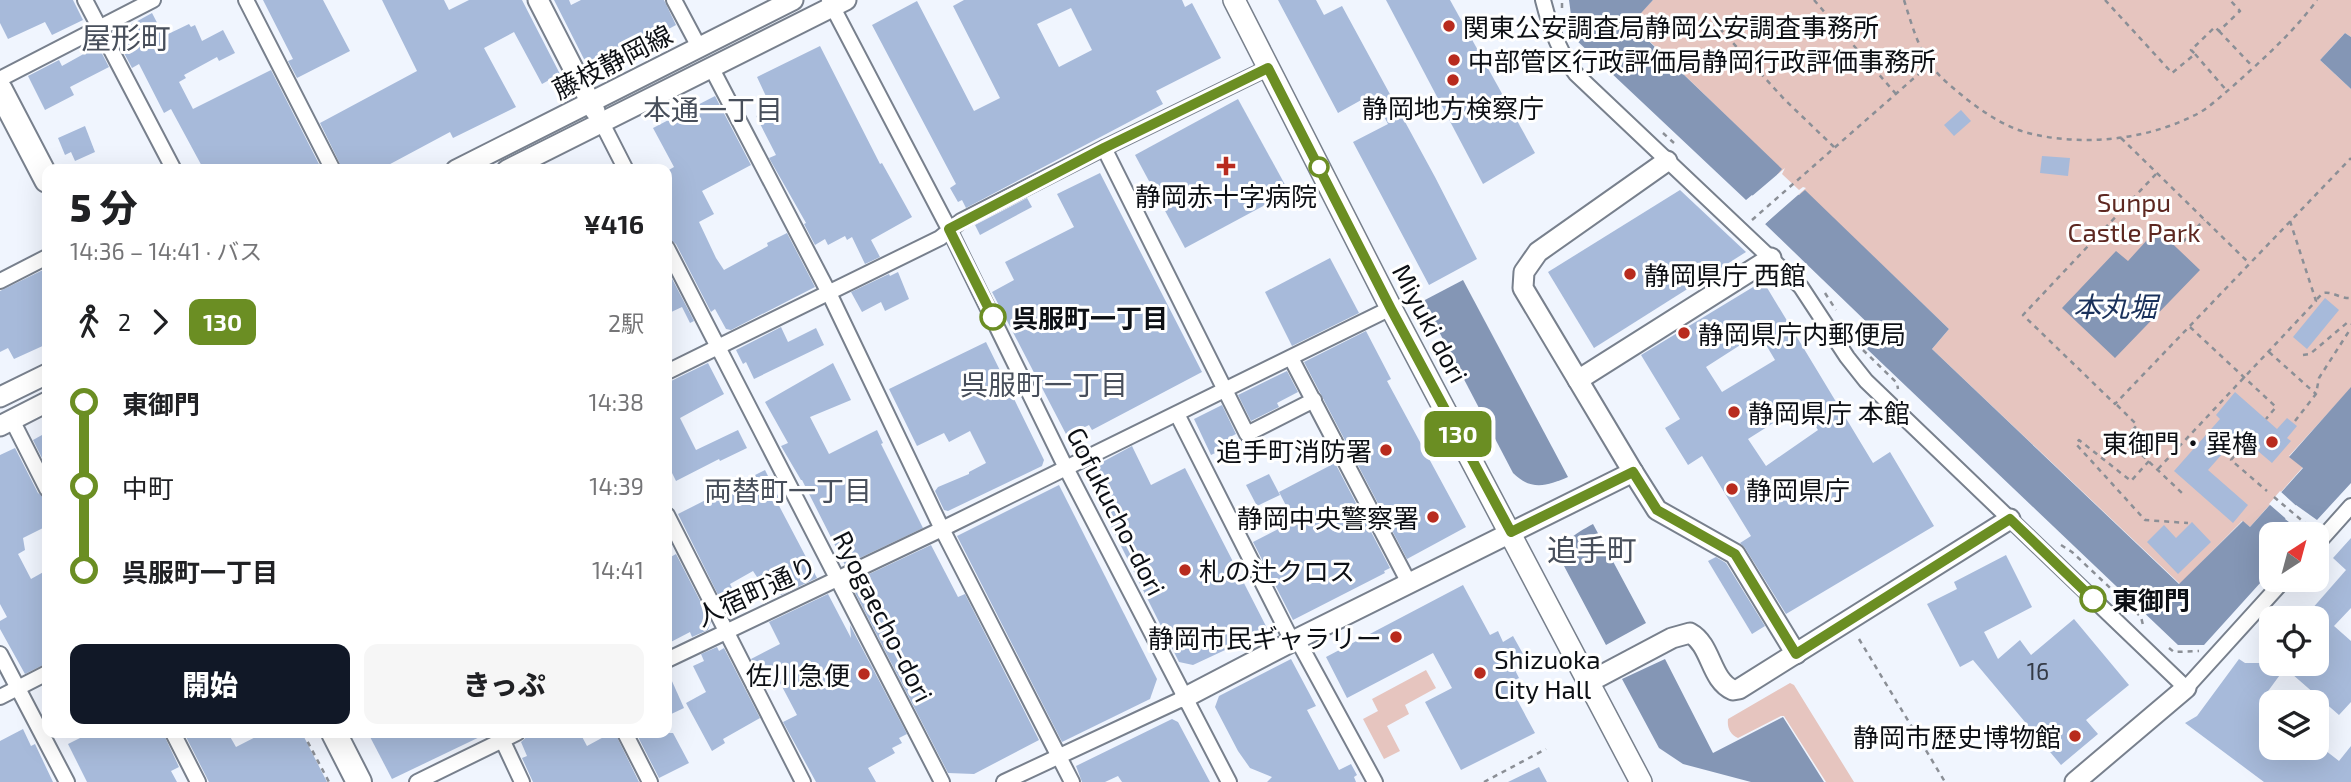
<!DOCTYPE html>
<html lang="ja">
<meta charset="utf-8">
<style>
:root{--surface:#fff;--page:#f6f6f6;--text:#202124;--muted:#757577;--accent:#111827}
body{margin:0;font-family:"Exo 2","Noto Sans JP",sans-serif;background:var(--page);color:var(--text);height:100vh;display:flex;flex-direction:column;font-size:26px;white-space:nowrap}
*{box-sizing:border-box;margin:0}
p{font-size:23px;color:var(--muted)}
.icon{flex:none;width:38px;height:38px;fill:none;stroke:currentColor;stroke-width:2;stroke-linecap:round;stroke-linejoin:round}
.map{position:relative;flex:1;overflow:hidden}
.details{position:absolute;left:42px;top:164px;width:630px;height:574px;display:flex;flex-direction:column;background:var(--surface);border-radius:14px;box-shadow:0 7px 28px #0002}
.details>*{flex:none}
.badge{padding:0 14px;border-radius:10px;font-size:24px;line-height:46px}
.needle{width:46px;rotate:36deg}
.controls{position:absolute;left:2259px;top:522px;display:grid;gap:14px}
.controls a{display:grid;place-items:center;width:70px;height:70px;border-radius:14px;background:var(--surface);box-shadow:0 7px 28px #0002;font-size:35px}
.map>.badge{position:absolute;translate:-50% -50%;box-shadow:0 0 0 4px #fff}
.legs{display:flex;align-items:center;gap:10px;height:77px;padding:0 28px;font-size:23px}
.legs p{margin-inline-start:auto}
.overview{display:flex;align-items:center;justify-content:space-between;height:119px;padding:0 28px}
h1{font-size:38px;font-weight:800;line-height:52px}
.action{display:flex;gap:14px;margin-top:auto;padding:14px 28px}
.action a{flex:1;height:80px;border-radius:14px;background:var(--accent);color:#fff;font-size:28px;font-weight:800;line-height:80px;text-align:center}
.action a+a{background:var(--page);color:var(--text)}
ul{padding:0 28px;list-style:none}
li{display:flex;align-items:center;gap:24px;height:84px;font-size:26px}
li i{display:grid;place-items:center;width:10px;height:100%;margin:0 9px;background:currentColor}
li i::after{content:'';width:18px;height:18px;margin:-9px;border:5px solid;border-radius:50%;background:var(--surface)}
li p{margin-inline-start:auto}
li:first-child i{background:linear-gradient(#0000 50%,currentColor 0)}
li:last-child i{background:linear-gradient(currentColor 50%,#0000 0)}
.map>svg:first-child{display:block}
</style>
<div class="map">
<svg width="2351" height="782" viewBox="0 0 2351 782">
<rect width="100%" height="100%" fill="#f0f5fe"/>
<!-- green -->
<g fill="#e6c5bf">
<path d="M 1653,0 L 2351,0 L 2351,37 L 2345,33 L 2320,60 L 2351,89 L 2351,388 L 2289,456 L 2303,467 L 2250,527 L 2242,521 L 2180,584 L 1932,349 L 1949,329 L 1805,191 L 1799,195 L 1777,175 L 1781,169 L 1631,23 Z"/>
<path d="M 1426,670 L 1436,688 L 1405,705 L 1409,714 L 1387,726 L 1400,751 L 1384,759 L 1363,719 L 1378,711 L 1372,699 Z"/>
<path d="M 1790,683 L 1794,685 L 1854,782 L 1826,782 L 1784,716 L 1781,716 L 1738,738 C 1730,734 1727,728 1728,719 Z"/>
</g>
<!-- water -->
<g fill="#8496b5">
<path d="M 1569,0 L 1653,0 L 1631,24 L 1782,169 L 1777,175 L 1799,195 L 1805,190 L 1949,329 L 1932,349 L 2179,584 L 2243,521 L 2250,527 L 2303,468 L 2289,457 L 2351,387 L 2351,483 L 2317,520 L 2296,505 L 2285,519 L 2293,525 L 2286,534 L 2272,534 L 2271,571 L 2204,645 L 2178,645 L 1867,349 L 1879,334 L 1765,224 L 1773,216 L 1752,195 L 1746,200 L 1574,38 Z"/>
<path d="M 2345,33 L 2351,37 L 2351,89 L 2320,60 Z"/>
<path d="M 2157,229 L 2200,270 L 2115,358 L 2062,308 L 2116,251 L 2128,261 Z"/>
<path d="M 1463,280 L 1568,477 C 1547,486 1531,491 1513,473 L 1423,301 Z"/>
<path d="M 1593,524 L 1646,623 L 1606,645 L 1564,566 C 1557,543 1575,534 1593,524 Z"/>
<path d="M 1665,659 L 1713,753 L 1783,717 L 1824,782 L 1751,782 L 1683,764 L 1659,748 L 1622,679 Z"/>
</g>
<!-- pier -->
<g fill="#f0f5fe">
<path d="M 1785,168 L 1782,174 L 1799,190 L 1803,187 L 1806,188 L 1765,224 L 1762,221 L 1769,216 L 1752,199 L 1748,203 L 1745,202 Z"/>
<path d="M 2280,491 L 2303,512 L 2302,513 L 2297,510 L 2290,519 L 2294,522 L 2292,524 L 2269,504 Z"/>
</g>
<!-- building -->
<g fill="#a7bada" fill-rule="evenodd">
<path d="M 0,0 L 73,0 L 83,20 L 52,35 L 45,22 L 8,39 L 0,23 Z"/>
<path d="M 263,0 L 323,0 L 350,51 L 297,78 L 288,61 L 293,59 Z"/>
<path d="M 382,0 L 444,0 L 449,10 L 469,0 L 522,0 L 560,74 L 542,84 L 514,32 L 484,48 L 516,107 L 453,138 L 450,132 L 379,170 L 343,170 L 320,123 L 417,71 Z"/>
<path d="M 554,0 L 569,0 L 571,5 L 581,0 L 664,0 L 676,25 L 598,67 L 587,65 Z"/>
<path d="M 964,0 L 1182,0 L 1185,7 L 1192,3 L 1221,58 L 1156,91 L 1163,104 L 966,208 L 962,200 L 958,202 L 950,188 L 956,184 L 872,25 L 917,1 L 974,111 L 1000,98 L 953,6 ZM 1071,8 L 1092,50 L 1059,67 L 1037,24 Z"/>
<path d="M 1278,0 L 1316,0 L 1324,15 L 1342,6 L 1435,177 L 1477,259 L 1429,285 L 1353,142 L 1388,124 L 1372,94 L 1338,113 Z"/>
<path d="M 1386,0 L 1450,0 L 1535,153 L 1483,184 Z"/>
<path d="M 152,13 L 164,36 L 189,24 L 191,27 L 195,25 L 202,41 L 223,30 L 235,53 L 219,61 L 217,57 L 184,75 L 186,78 L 179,82 L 193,109 L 271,70 L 322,170 L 204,170 L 171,109 L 164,113 L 139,64 L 132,68 L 114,34 Z"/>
<path d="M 98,46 L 109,67 L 70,87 L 74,95 L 45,110 L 28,76 L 59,60 L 62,66 Z"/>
<path d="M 820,46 L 880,164 L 882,163 L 912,217 L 871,240 L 880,257 L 865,264 L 852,237 L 847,240 L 845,236 L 828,245 L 825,239 L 815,245 L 804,224 L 806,223 L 769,158 L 776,155 L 756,116 L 772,109 L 757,77 Z"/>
<path d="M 715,96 L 751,165 L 702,191 L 714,214 L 699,222 L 716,258 L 724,270 L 768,246 L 767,243 L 787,233 L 815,287 L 731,330 L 726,329 L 715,309 L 711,312 L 676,244 L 667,238 L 667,171 L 674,167 L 653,128 Z"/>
<path d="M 1238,99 L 1289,192 L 1185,248 L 1135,155 Z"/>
<path d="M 1961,110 L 1971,121 L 1954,136 L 1944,125 Z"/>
<path d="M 85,126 L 95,152 L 75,161 L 71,152 L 65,155 L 58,138 Z"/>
<path d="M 2042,156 L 2070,158 L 2068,176 L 2040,173 Z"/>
<path d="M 1100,173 L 1202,372 L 1092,430 L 1089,425 L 1067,436 L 992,292 L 1014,280 L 1005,262 L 1074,227 L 1057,194 Z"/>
<path d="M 1680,190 L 1746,252 L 1594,348 L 1548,272 Z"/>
<path d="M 1027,198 L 1032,207 L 980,235 L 975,225 Z"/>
<path d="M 1330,258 L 1359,313 L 1292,346 L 1265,292 Z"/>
<path d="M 47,268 L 47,344 L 14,359 L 8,348 L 0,352 L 0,291 Z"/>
<path d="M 667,269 L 694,321 L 690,323 L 682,307 L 667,314 Z"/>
<path d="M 898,272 L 909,299 L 885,311 L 881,302 L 862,312 L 851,292 L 889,274 L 890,276 Z"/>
<path d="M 1763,281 L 1873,463 L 1890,452 L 1934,526 L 1786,614 L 1745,548 L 1740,543 L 1751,536 L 1702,456 L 1688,465 L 1665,428 L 1680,419 L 1641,355 ZM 1759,333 L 1775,360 L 1722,392 L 1706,367 ZM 1802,405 L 1818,430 L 1766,466 L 1748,439 Z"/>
<path d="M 2325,298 L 2339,310 L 2307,349 L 2293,337 Z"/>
<path d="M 781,327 L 788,342 L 816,328 L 824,345 L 754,379 L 746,362 L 743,364 L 736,350 Z"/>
<path d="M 1366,331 L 1391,379 L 1387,381 L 1466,527 L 1407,559 L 1304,362 Z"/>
<path d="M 986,342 L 1044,460 L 1042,466 L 948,511 L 944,510 L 935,491 L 938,487 L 969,474 L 969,472 L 986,463 L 970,431 L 949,442 L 944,433 L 917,446 L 889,389 Z"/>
<path d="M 708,363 L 724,394 L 680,418 L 696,450 L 738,430 L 747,448 L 720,461 L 719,459 L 676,481 L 667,463 L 667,383 Z"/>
<path d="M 833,363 L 851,400 L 810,417 L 829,454 L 877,430 L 883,443 L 881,444 L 923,528 L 845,565 L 802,480 L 801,480 L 781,446 L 788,443 L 765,402 Z"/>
<path d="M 1287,371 L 1298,392 L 1277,403 L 1279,407 L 1251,421 L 1238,395 Z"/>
<path d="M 2235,392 L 2277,429 L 2287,418 L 2297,426 L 2287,438 L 2291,441 L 2272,463 L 2239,435 L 2208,470 L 2248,505 L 2233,523 L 2174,471 L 2220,419 L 2216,415 Z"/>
<path d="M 1222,405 L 1236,434 L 1228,438 L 1232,445 L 1211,455 L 1194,419 Z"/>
<path d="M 42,435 L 47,445 L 47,468 L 33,440 Z"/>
<path d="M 1132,446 L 1151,485 L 1185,468 L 1268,630 L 1193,665 L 1179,662 L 1084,472 Z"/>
<path d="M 15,448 L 38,493 L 47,499 L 47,526 L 23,538 L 25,550 L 18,554 L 31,579 L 47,570 L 47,663 L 25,674 L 0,629 L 0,621 L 7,617 L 0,604 L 0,455 Z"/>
<path d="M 1335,463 L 1390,568 L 1384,571 L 1385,573 L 1293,620 L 1253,542 L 1294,521 L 1279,492 Z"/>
<path d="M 765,470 L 779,498 L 776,500 L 817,578 L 781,595 L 775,584 L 765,589 L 753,571 L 730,584 L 739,602 L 725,609 L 678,514 Z"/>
<path d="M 1269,474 L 1280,495 L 1257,506 L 1246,485 Z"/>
<path d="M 1059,485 L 1157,679 L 1150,699 L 1062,742 L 957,536 Z"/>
<path d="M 2192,522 L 2211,542 L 2178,574 L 2147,542 L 2164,525 L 2176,538 Z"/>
<path d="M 2351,538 L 2351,608 L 2334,626 L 2351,641 L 2351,702 L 2339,715 L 2285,668 L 2260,702 L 2272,710 L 2272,747 L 2321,747 L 2339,761 L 2351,746 L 2351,782 L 2264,782 L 2185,723 L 2197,716 L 2239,659 L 2245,663 L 2317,663 L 2317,618 L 2304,618 L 2346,570 L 2333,558 Z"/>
<path d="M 931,545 L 958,597 L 965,594 L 1039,740 L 974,774 L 948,773 L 850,583 Z"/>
<path d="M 676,554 L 711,622 L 708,630 L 692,637 L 690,632 L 667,644 L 667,559 Z"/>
<path d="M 2006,555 L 2032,607 L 1984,632 L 1998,659 L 2020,640 L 2031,655 L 2074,619 L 2129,685 L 2086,720 L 2098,734 L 2061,765 L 1973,660 L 1960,667 L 1927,604 L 1957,589 L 1954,582 Z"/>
<path d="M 1716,557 L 1726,563 L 1765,626 L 1752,634 L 1708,561 Z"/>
<path d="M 1463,585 L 1490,635 L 1498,631 L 1503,642 L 1513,636 L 1527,661 L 1514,668 L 1519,678 L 1508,683 L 1535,733 L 1461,770 L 1425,702 L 1452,688 L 1433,653 L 1347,698 L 1326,657 Z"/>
<path d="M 828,594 L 851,638 L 850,625 L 907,734 L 899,738 L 902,743 L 892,748 L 895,753 L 868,768 L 876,782 L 816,782 L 783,722 L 797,715 L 777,677 L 764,684 L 751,659 L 780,644 L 769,622 Z"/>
<path d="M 717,647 L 719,651 L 724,648 L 760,718 L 723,739 L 725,743 L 712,751 L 686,703 L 706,692 L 693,666 L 704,661 L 701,654 Z"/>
<path d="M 1291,659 L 1316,706 L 1307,710 L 1339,770 L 1351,764 L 1357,775 L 1354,777 L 1356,782 L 1267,782 L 1272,777 L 1250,768 L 1238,751 L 1215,707 L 1219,696 Z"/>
<path d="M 667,670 L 684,708 L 667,716 Z"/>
<path d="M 1172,719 L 1178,722 L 1210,782 L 1122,782 L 1118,776 L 1105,782 L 1082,782 L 1076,766 Z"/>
<path d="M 23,729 L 31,746 L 35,744 L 53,782 L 0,782 L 0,741 Z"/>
<path d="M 90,733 L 163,733 L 179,767 L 171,771 L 177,782 L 87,782 L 68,744 Z"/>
<path d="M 184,733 L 228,733 L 236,747 L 263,733 L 302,733 L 327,782 L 209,782 Z"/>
<path d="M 368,733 L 488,733 L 392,779 Z"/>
<path d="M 531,733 L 580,733 L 587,746 L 611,733 L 615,733 L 639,782 L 533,782 L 522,758 L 527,756 L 521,742 Z"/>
<path d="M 636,733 L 673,733 L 689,763 L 659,778 Z"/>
<path d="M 1539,767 L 1547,782 L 1508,782 Z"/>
</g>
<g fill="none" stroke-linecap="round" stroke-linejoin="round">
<!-- street casing -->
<g stroke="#78808d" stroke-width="18">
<g id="street">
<path d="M 85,0 L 174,170"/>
<path d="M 246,0 L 333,170"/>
<path d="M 674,0 L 699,47"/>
<path d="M 829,0 L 949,229 L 1066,468 L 1229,782"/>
<path d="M 1543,0 C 1550,28 1559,52 1576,74 L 1801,287 L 1847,357 L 1866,381 L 2186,688 L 2285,579"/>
<path d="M 711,67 L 829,293 L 942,529 L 1072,782"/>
<path d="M 0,79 L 153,0"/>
<path d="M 602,123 L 626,170"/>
<path d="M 1104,148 L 1247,434 L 1314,400"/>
<path d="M 667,248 L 942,782"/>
<path d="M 0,281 L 47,257"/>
<path d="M 1291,358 L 1409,583"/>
<path d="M 667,372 L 940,238 L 961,221 L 1104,148 L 1268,68"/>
<path d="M 1177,414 L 1292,641"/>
<path d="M 12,420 L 47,489"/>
<path d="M 667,515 L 803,782"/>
<path d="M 2317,544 L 2351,506"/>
<path d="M 1297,639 L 1375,782"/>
<path d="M 0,654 L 67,782"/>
<path d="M 667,660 L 942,529 L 1391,308"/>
<path d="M 0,697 L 47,673"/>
<path d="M 173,733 L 198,782"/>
<path d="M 499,733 L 522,782"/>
<path d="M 625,733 L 650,782"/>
<path d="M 417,782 L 517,733"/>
<path d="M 1004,782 L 1184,698"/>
</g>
</g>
<!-- secondary casing -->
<g stroke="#78808d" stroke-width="23">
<g id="secondary">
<path d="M 538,0 L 595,111"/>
<path d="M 456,170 L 793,0"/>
<path d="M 507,170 L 846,0"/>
<path d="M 1578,380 L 1771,258"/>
<path d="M 0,397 L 47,374"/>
<path d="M 0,426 L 47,402"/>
<path d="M 1633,472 L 1657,510 L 1735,554 L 1796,654"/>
<path d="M 1589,682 L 1672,638 L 1690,633 C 1712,645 1710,680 1733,690 L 1739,689 L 2010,519"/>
<path d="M 1184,698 L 1297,639 L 1633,472 L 1523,288 L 1524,272 L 1538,252 L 1667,161"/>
<path d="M 2075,782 L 2186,688"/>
</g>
</g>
<!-- primary casing -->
<g stroke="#78808d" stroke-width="24">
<path id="primary" d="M 1234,0 L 1391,308 L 1641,782"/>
</g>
<!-- highway casing -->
<g stroke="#78808d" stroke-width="28">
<g id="highway">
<path d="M 0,90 L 47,180"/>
<path d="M 334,733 L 359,782"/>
</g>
</g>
<!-- path -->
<g stroke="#8b8f96" stroke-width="2.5" stroke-dasharray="5 5" stroke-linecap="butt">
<path d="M 1814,0 L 1896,94"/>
<path d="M 1904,0 C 1911,22 1917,45 1930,64 C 1939,77 1952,87 1964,97 C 1983,112 2005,127 2028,133 C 2084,147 2148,140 2199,113 C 2211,106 2221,96 2232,87 C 2262,60 2293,33 2317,0"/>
<path d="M 2105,0 L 2172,73 L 2195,54 L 2191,50 L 2215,27 L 2219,31 L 2240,11 L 2230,0"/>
<path d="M 1562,8 L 1562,0"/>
<path d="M 1713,21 L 1784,99 L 1834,147"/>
<path d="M 2219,31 L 2253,67"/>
<path d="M 2195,54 L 2227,91"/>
<path d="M 1663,133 L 1674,143"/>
<path d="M 2121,138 L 2249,263"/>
<path d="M 430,170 L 439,165"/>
<path d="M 2156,174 L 2023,315 L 2115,404 L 2351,158"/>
<path d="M 1752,220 L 1930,64"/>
<path d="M 2183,242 L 2204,220"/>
<path d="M 1825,293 L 1836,310"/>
<path d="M 2317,299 L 2323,293 C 2333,291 2340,299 2351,298"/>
<path d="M 2190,327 L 2276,407 L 2266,419"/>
<path d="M 1863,350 L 1897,383 L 1898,389"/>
<path d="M 2269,352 L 2316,394"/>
<path d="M 2303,355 L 2310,354 L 2348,322 L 2351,324"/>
<path d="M 2117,405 L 2137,425 L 2125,439 L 2182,493"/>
<path d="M 2295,421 L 2316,394 L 2319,378 L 2351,328"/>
<path d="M 2247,441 L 2231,460 L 2267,491"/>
<path d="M 2149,461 L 2131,481 L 2079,440 L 2076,444 L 2145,520 L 2188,523"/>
<path d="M 2158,469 L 2316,301 L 2290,221"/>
<path d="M 2274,497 L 2312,529"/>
<path d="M 2061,545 L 2072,552 L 2141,617 L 2143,625"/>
<path d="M 1859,639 L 1945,782"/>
<path d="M 2169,648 L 2174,652 L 2199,651"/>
<path d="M 303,733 L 329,782"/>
<path d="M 1484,782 L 1546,749"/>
</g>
<!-- street -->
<use href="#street" stroke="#fff" stroke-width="14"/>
<!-- secondary -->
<use href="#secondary" stroke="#fff" stroke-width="19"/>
<!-- primary -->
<use href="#primary" stroke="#fff" stroke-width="21"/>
<!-- highway -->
<use href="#highway" stroke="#fff" stroke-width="24"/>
</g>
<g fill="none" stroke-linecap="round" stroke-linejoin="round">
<!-- line-1 casing -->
<g stroke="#fff" stroke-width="16">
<path id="line-1" d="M 993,317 L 949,229 L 1104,148 L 1268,68 L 1391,309 L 1511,532 L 1633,472 L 1657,510 L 1735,554 L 1796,654 L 2010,519 L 2093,599"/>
</g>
<!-- line-1 -->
<use href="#line-1" stroke="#6b8e23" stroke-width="10"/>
</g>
<!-- markers -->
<g fill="#b82b1e" stroke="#fff" stroke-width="2.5">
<circle cx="1449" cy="26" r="7"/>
<circle cx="1454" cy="60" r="7"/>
<circle cx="1453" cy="80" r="7"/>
<path d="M1222.5 155.5h7v7h7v7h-7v7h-7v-7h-7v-7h7z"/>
<circle cx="1630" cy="274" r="7"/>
<circle cx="1684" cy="333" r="7"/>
<circle cx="1734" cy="412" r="7"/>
<circle cx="2272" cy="442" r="7"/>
<circle cx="1386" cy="450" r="7"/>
<circle cx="1732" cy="489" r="7"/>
<circle cx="1433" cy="517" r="7"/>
<circle cx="1185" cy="570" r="7"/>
<circle cx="1396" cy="637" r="7"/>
<circle cx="1480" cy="673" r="7"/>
<circle cx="864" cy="674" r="7"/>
<circle cx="2075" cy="736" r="7"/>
</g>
<g fill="#fff" stroke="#6b8e23" stroke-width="3.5">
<circle cx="1319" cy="167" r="9"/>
<circle cx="993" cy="317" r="12"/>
<circle cx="2093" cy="599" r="12"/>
</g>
<g text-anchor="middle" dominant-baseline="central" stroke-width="6" stroke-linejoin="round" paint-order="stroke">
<!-- number labels -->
<g font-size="23" fill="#343a46">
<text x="2038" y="671">16</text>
</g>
<!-- poi labels -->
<g font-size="26" fill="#0d1015" stroke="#fff" text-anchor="start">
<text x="1463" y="26">関東公安調査局静岡公安調査事務所</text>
<text x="1468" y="60">中部管区行政評価局静岡行政評価事務所</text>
<text x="1453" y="107" text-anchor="middle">静岡地方検察庁</text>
<text x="1226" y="195" text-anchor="middle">静岡赤十字病院</text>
<text x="1644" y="274">静岡県庁 西館</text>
<text x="1698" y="333">静岡県庁内郵便局</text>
<text x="1748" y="412">静岡県庁 本館</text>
<text x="2258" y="442" text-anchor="end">東御門・巽櫓</text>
<text x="1372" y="450" text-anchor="end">追手町消防署</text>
<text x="1746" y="489">静岡県庁</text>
<text x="1419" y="517" text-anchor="end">静岡中央警察署</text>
<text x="1199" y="570">札の辻クロス</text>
<text x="1382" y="637" text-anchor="end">静岡市民ギャラリー</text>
<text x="1494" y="658">Shizuoka<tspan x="1494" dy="30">City Hall</tspan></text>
<text x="850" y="674" text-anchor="end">佐川急便</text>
<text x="2061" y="736" text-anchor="end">静岡市歴史博物館</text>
</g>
<!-- street labels -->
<g font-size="26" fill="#0d1015" stroke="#fff">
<text transform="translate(612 61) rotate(-27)">藤枝静岡線</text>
<text transform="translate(1431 323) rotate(62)">Miyuki dori</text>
<text transform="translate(1117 511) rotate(63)">Gofukucho-dori</text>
<text transform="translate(756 590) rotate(-25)">人宿町通り</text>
<text transform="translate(884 616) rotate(63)">Ryogaecho-dori</text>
</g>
<!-- park labels -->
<g font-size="26" fill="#5d2720" stroke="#fff">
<text x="2134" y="201">Sunpu<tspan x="2134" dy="30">Castle Park</tspan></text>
</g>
<!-- stop labels -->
<g font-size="26" font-weight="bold" fill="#0d1015" stroke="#fff" text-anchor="start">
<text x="1012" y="317">呉服町一丁目</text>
<text x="2112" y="599">東御門</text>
</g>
<!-- neighbourhood labels -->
<g font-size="28" fill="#484f5b" stroke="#fff">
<text x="713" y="109">本通一丁目</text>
<text x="1044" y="384">呉服町一丁目</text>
<text x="788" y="490">両替町一丁目</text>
</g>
<!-- water labels -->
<g font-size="28" font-style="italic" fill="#1a315b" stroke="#fff">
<text x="2115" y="306">本丸堀</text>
</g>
<!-- quarter labels -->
<g font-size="30" fill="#484f5b" stroke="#fff">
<text x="126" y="37">屋形町</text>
<text x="1592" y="549">追手町</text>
</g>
</g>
</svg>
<div class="controls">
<a><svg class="needle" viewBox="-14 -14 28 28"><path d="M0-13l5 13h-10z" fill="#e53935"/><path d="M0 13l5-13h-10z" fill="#757577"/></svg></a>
<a><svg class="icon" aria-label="locate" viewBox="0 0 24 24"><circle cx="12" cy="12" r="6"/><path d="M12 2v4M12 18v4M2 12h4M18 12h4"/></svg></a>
<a><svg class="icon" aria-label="layers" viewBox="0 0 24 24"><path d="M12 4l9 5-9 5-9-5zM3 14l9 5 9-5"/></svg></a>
</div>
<b class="badge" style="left:1458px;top:434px;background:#6b8e23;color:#fff">130</b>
<section class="details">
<div class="overview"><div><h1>5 分</h1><p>14:36 – 14:41 · バス</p></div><b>¥416</b></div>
<div class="legs"><svg class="icon" aria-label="walk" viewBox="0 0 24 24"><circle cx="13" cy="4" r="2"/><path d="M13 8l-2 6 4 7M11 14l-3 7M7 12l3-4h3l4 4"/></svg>2<svg class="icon" aria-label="forward" viewBox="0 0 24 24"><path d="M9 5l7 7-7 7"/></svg><b class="badge" style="background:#6b8e23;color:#fff">130</b><p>2駅</p></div>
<ul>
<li><i style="color:#6b8e23"></i><b>東御門</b><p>14:38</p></li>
<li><i style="color:#6b8e23"></i><span>中町</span><p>14:39</p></li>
<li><i style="color:#6b8e23"></i><b>呉服町一丁目</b><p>14:41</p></li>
</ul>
<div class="action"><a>開始</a><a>きっぷ</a></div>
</section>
</div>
